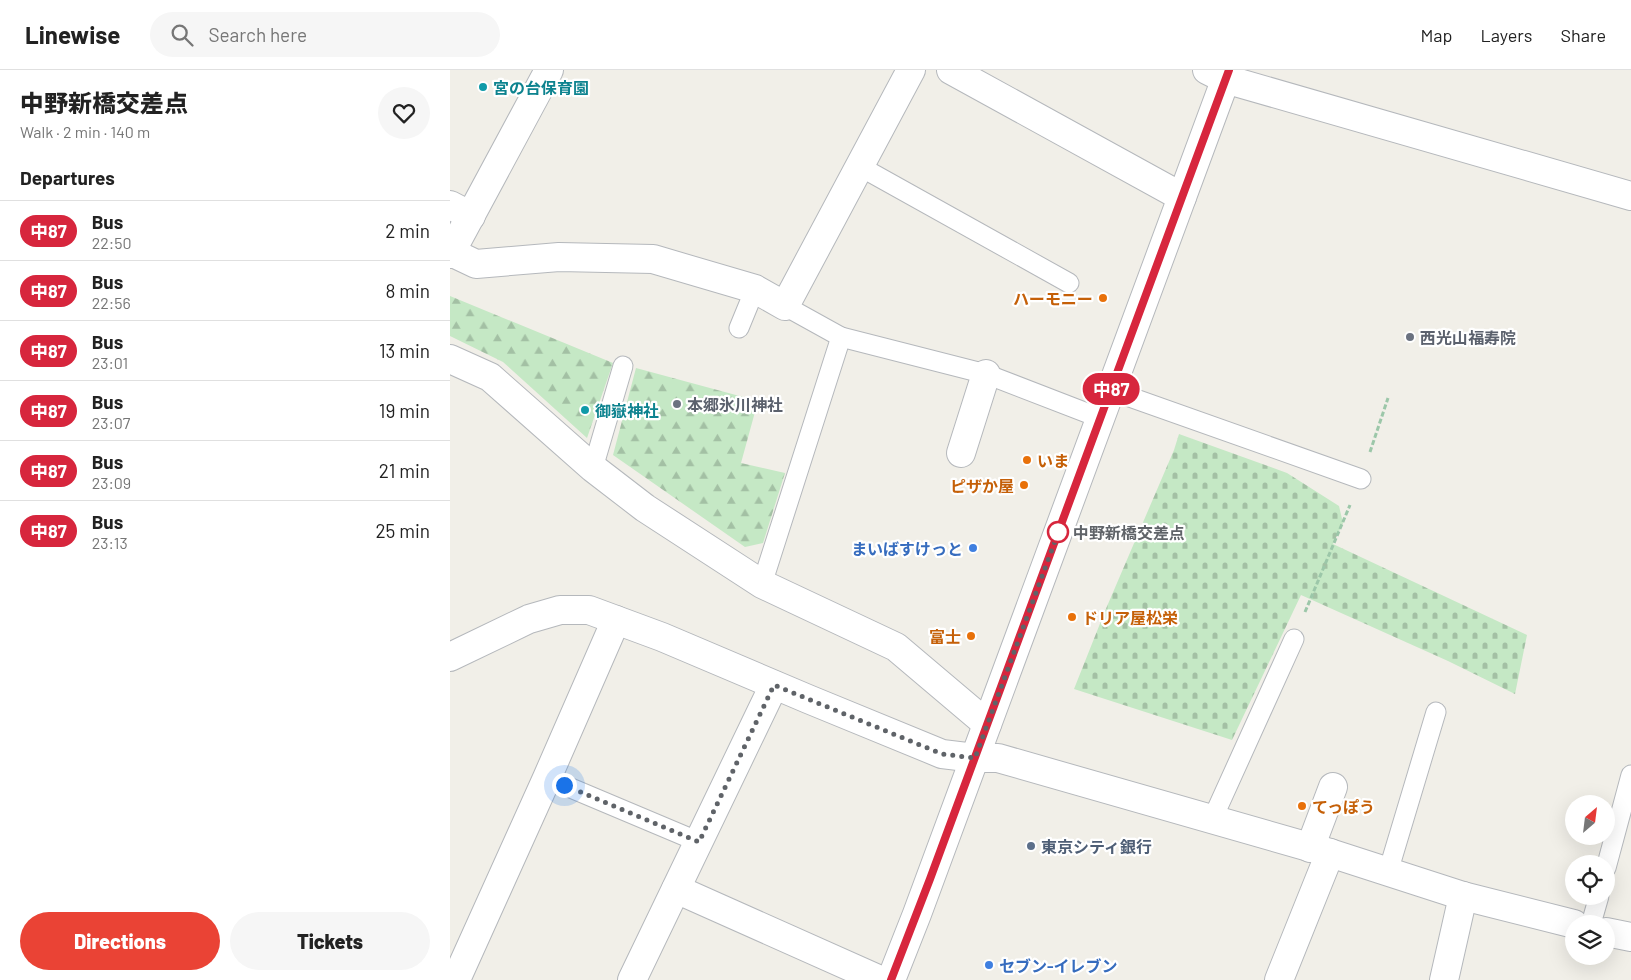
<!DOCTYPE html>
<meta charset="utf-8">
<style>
:root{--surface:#fff;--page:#f6f6f6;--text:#222;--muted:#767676;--line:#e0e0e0;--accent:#ea4335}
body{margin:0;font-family:Barlow,"Noto Sans JP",sans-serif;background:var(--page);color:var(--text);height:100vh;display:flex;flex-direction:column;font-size:19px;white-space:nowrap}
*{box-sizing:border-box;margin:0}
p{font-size:16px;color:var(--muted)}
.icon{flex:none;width:28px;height:28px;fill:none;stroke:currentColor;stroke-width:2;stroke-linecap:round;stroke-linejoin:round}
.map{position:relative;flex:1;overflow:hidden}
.side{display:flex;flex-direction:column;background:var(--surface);width:450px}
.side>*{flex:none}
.badge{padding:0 10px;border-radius:16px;font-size:18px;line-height:32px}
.needle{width:32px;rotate:28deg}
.fabs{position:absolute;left:1115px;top:725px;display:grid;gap:10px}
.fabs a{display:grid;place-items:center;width:50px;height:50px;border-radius:50%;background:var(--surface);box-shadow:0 5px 20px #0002;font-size:25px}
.you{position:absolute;width:25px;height:25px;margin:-12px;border:4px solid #fff;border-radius:50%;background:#1a73e8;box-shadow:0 0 0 8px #1a73e833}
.map>.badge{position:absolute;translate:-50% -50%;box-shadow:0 0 0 2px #fff}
h2{padding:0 20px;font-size:19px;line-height:45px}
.round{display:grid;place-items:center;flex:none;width:52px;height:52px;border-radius:26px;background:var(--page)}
.headline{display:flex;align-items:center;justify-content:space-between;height:85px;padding:0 20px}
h1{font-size:24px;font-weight:800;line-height:38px}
.cta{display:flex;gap:10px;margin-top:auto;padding:10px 20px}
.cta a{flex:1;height:58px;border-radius:30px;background:var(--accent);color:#fff;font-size:20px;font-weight:800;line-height:58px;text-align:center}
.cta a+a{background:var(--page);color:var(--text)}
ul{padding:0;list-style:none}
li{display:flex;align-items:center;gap:15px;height:60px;padding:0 20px;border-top:1px solid var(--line)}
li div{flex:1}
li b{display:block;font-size:19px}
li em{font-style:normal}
li .badge{min-width:55px;font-weight:700;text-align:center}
header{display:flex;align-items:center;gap:30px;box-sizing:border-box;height:70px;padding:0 25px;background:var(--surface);border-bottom:1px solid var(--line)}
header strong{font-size:24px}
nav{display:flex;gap:28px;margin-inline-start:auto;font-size:18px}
.search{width:350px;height:45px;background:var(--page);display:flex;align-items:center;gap:12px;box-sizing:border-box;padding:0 18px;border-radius:28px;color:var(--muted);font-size:19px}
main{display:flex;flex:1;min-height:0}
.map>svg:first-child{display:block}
</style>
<header>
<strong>Linewise</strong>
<div class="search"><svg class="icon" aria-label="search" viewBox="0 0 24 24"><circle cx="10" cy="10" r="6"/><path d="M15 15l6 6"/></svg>Search here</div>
<nav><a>Map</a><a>Layers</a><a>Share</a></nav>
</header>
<main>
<section class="side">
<div class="headline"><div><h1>中野新橋交差点</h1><p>Walk · 2 min · 140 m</p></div><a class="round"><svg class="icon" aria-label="heart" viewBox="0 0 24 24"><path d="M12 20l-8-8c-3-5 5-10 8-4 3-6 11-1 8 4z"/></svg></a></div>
<h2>Departures</h2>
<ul>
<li><span class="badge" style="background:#d7263d;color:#fff">中87</span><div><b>Bus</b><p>22:50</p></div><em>2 min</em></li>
<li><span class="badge" style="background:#d7263d;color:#fff">中87</span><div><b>Bus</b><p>22:56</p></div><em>8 min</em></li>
<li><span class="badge" style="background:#d7263d;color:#fff">中87</span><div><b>Bus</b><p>23:01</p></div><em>13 min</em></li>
<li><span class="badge" style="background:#d7263d;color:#fff">中87</span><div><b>Bus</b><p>23:07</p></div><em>19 min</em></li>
<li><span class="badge" style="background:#d7263d;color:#fff">中87</span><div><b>Bus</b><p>23:09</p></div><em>21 min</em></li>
<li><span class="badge" style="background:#d7263d;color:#fff">中87</span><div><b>Bus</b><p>23:13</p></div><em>25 min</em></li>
</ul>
<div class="cta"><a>Directions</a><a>Tickets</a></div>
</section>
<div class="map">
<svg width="1181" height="910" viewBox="0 0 1181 910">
<defs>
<pattern id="forest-firs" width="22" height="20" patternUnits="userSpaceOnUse" patternTransform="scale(1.25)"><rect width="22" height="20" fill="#c5e8c5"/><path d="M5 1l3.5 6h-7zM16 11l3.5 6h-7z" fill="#a3c0a4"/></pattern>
<pattern id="cemetery-stones" width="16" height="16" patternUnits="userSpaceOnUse" patternTransform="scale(1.25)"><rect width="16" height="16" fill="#c5e8c5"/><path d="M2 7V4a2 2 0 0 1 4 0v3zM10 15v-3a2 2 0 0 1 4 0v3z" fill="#a3c0a4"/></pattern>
</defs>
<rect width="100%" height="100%" fill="#f1efe8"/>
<!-- forest -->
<g fill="url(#forest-firs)">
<path d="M 0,226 L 163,293 L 137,368 L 53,292 L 0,266 Z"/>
<path d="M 186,298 L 308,331 L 291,393 L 335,403 L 313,473 L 295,477 L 163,385 Z"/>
</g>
<!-- cemetery -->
<path fill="url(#cemetery-stones)" d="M 729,364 L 837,403 L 889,436 L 893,453 L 883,474 L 1077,565 L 1065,624 L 998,591 L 851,525 L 782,670 L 624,619 L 655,541 L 724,380 Z"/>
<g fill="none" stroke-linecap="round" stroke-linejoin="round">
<!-- service casing -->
<g stroke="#b5b8bc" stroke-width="21">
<g id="service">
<path d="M 409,96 L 619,213"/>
<path d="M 289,258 L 305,219"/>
<path d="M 391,267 L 536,304 L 650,348"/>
<path d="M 660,320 L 911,409"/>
<path d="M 143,398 L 173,296"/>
<path d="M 312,514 L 391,267 L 335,236"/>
<path d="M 97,708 L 249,772"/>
<path d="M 762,750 L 844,569"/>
<path d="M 1156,798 L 1181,705"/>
<path d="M 938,802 L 986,642"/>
<path d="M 1141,854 L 1149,826"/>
</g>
</g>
<!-- minor casing -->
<g stroke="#b5b8bc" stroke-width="30">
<g id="minor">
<path d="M 501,0 L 732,127"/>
<path d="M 757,0 L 775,9 L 1181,126"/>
<path d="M 0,135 L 21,146"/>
<path d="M 1,182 L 26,194 L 109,187 L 203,189 L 305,219 L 335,236 L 461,0"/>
<path d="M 0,184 L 99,0"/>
<path d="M 0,289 L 40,307 L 143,398 L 195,438 L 312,514 L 446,577 L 537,654"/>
<path d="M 511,383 L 536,304"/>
<path d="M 0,587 L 79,549 L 110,540 L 139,540 L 212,567 L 358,629 L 492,684 L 525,688 L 548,688 L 880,783 L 1013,826 L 1124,854"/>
<path d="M 860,778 L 883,717"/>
<path d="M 226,819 L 430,910"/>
<path d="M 1156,862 L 1181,867"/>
<path d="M 9,903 L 97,708 L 166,550"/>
<path d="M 182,910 L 324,615"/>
<path d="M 829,910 L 880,783"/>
<path d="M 994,910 L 1013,826"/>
</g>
</g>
<!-- tertiary casing -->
<g stroke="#b5b8bc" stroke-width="30">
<path id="tertiary" d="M 441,910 L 467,844 L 779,0"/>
</g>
<!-- path -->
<g stroke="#9cc7a9" stroke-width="3" stroke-dasharray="5 2.5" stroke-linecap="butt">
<path d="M 920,382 L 938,328"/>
<path d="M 855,542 L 900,435"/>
</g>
<!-- service -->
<use href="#service" stroke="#fff" stroke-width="19"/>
<!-- minor -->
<use href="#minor" stroke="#fff" stroke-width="28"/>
<!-- tertiary -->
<use href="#tertiary" stroke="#fff" stroke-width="28"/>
</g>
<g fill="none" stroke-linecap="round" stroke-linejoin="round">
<!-- line casing -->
<g stroke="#fff" stroke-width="11">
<path id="line" d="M 441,910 L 480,809 L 779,0"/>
</g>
<!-- line -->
<use href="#line" stroke="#d7263d" stroke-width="8"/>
<!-- walk -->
<path stroke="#5f6368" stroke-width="5" stroke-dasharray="0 9" d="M 114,715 L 249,772 L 324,615 L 492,684 L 525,688 L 611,455 L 608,462"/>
</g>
<!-- markers -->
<g fill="#0f9aa8" stroke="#fff" stroke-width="2">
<circle cx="33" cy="17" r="5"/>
<circle cx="135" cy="340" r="5"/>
</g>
<g fill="#e8710a" stroke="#fff" stroke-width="2">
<circle cx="653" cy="228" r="5"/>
<circle cx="577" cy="390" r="5"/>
<circle cx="574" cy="415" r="5"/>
<circle cx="622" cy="547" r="5"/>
<circle cx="521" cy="566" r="5"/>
<circle cx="852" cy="736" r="5"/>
</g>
<g fill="#6b7280" stroke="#fff" stroke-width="2">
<circle cx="960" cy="267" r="5"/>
<circle cx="227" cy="334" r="5"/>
</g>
<circle fill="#fff" stroke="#d7263d" stroke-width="2.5" cx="608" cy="462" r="10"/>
<g fill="#3f7fe0" stroke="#fff" stroke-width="2">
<circle cx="523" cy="478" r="5"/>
<circle cx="539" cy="895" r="5"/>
</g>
<circle fill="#5c6f8a" stroke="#fff" stroke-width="2" cx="581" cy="776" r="5"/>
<g text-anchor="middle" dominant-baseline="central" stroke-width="4.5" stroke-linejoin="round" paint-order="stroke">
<!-- culture labels -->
<g font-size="16" font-weight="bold" fill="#0d838f" stroke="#fff" text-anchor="start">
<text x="43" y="17">宮の台保育園</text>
<text x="145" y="340">御嶽神社</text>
</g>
<!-- food labels -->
<g font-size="16" font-weight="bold" fill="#c56008" stroke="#fff" text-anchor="end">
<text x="643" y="228">ハーモニー</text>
<text x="587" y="390" text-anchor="start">いま</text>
<text x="564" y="415">ピザか屋</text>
<text x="632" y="547" text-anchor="start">ドリア屋松栄</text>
<text x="511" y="566">富士</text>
<text x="862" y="736" text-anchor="start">てっぽう</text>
</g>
<!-- worship labels -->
<g font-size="16" font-weight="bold" fill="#5b616d" stroke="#fff" text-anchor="start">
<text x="970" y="267">西光山福寿院</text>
<text x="237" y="334">本郷氷川神社</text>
</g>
<!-- stop labels -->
<g font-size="16" font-weight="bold" fill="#5f6368" stroke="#fff" text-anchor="start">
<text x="623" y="462">中野新橋交差点</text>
</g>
<!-- shop labels -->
<g font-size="16" font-weight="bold" fill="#366cbe" stroke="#fff" text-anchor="end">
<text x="513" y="478">まいばすけっと</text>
<text x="549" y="895" text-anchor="start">セブン-イレブン</text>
</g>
<!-- service labels -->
<g font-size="16" font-weight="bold" fill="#4e5e75" stroke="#fff" text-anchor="start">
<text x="591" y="776">東京シティ銀行</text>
</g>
</g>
</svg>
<div class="fabs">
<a><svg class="needle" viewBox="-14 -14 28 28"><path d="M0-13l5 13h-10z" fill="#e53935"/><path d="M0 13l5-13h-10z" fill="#767676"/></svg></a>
<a><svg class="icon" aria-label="locate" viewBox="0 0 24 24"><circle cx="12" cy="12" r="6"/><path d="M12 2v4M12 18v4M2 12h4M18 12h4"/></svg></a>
<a><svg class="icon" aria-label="layers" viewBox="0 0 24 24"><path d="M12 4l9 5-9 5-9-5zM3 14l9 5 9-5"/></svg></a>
</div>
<div class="you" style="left:114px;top:715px"></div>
<b class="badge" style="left:661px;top:319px;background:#d7263d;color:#fff">中87</b>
</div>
</main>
